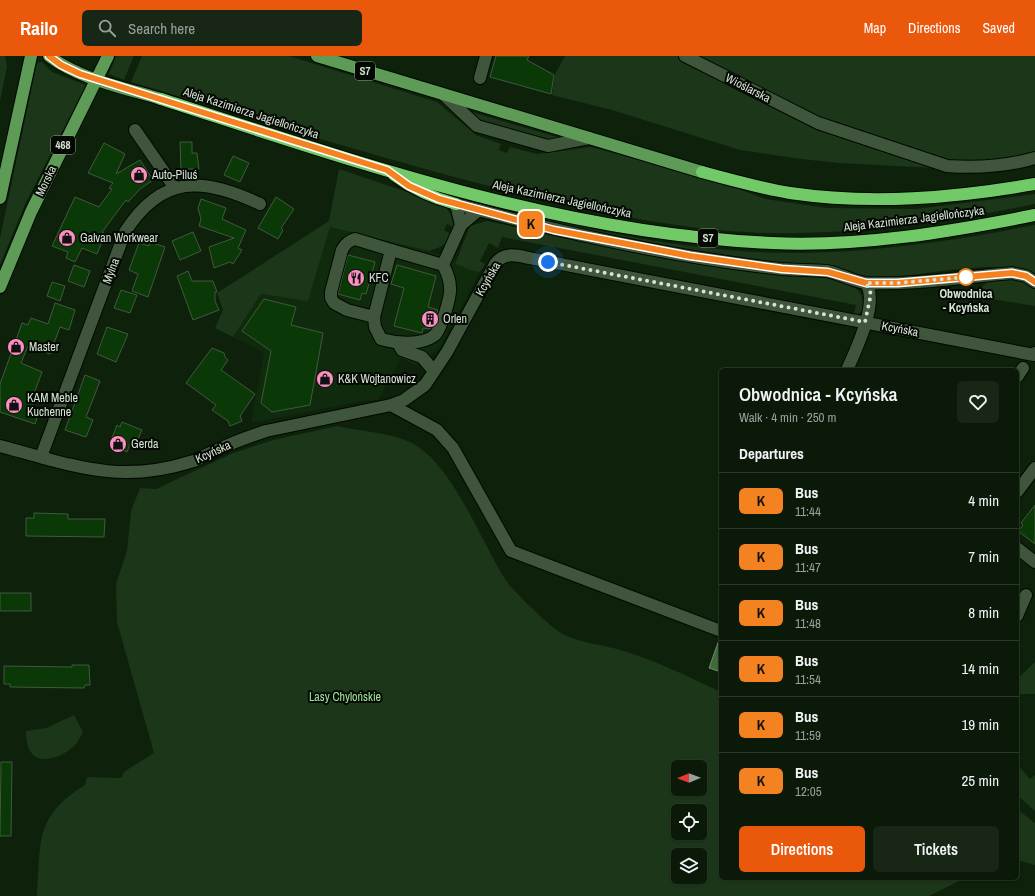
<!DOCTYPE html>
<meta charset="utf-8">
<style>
:root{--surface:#0a1908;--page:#182616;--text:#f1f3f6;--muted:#99a09c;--line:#2a3829;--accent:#ea580c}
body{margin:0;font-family:"Archivo Narrow",sans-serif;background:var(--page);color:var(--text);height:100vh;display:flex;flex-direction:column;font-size:15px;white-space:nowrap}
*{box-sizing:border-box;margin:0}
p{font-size:13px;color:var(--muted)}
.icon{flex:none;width:22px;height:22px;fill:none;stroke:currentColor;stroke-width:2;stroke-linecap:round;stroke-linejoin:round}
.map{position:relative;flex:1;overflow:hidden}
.sheet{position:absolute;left:719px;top:312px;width:300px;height:512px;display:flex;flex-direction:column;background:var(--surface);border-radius:6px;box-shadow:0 1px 3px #0004,0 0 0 1px var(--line)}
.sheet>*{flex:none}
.badge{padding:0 8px;border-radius:6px;font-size:14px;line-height:26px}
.needle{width:26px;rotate:269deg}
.fabs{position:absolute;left:671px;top:704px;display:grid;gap:8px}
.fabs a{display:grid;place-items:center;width:36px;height:36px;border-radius:6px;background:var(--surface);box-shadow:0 1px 3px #0004,0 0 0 1px var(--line);font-size:20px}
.you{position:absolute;width:20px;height:20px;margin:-10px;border:3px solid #fff;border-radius:50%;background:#1a73e8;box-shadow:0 0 0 6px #1a73e833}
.map>.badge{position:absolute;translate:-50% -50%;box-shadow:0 0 0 2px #fff}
h2{padding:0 20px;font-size:15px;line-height:36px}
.round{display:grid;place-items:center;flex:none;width:42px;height:42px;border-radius:6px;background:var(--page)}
.headline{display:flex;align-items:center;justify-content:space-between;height:68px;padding:0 20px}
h1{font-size:19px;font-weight:600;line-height:30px}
.cta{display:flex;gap:8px;margin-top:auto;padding:8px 20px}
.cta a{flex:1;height:46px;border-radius:6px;background:var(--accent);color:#fff;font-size:16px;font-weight:600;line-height:46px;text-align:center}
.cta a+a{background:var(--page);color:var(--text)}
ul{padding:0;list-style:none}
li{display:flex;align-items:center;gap:12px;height:56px;padding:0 20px;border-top:1px solid var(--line)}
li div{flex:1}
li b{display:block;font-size:15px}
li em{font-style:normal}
li .badge{min-width:44px;font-weight:700;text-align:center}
header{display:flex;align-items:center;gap:24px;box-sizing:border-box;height:56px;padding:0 20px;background:var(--accent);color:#fff}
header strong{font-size:19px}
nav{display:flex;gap:22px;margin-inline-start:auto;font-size:14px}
.search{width:280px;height:36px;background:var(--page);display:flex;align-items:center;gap:10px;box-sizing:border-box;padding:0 14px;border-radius:6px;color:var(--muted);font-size:15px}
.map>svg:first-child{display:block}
</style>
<header>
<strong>Railo</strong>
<div class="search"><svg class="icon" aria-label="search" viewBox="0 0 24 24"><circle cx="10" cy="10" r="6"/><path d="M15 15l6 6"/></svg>Search here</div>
<nav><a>Map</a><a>Directions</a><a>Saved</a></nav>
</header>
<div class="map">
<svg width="1035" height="840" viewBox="0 0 1035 840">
<rect width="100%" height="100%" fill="#0d210b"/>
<!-- built -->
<path fill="#102a0d" d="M 330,171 L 429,195 L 456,203 L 455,208 L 468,212 L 475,216 L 480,216 L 438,294 L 416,310 L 401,302 L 378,344 L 362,345 L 251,367 L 264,297 L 233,281 L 261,238 L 308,244 Z"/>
<!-- green -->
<g fill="#1c3619" fill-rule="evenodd">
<path d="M 0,0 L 5,0 L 7,11 L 0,45 Z"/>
<path d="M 116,0 L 134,0 L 124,24 L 109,18 Z"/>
<path d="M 142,0 L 289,0 L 437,46 L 476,79 L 501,88 L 499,94 L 507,97 L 510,91 L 537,98 L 591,91 L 715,124 L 765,143 L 827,152 L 916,153 L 1035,138 L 1035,148 C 956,164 876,176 795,177 C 709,179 622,161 538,142 C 401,110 266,66 131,26 Z"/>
<path d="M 565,0 L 1035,0 L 1035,98 L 935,112 L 838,107 L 801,103 L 740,94 L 612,54 L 552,39 L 555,18 Z"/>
<path d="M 42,6 L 52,16 L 86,29 L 26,146 L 0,209 L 0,182 L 37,7 Z"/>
<path d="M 468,55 L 564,83 L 552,85 L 482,67 Z"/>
<path d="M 339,113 L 443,148 C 450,156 453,160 453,171 L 447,168 L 444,174 L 451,178 C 446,188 441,192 429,195 L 330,171 L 308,245 L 261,238 L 233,281 L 215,272 L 223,254 L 217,237 L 329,165 Z"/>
<path d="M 464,145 C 574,170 687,198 801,197 C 880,196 957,184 1035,169 L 1035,218 C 997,200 914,223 869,222 L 654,188 L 563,170 Z"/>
<path d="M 487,165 C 576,184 665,201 756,215 C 786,220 820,216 848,228 C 861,233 864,242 863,254 L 858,258 L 854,258 L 856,249 L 502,181 L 498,192 L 489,187 L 480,205 L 485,208 L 480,216 C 472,216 463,210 455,208 L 470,170 Z"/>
<path d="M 992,222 L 1017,222 L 1035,232 L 1035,250 L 971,240 Z"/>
<path d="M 337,370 C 359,375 384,376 405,384 C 450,399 482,489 507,526 C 515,537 544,564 555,573 C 574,587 601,588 624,595 C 657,605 689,621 721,636 L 721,822 L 965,822 L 929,840 L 37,840 C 41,787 34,760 85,729 L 87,721 L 121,722 L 125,715 L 154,697 L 117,566 L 116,528 L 127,495 L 131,455 L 140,432 L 156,433 L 233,397 L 273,384 ZM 678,711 L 700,711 L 700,733 L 678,733 ZM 678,755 L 700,755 L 700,777 L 678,777 ZM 678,799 L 700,799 L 700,821 L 678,821 Z"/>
<path d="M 1035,606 L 1035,638 L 1017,638 L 1017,623 Z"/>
<path d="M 74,659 L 83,676 C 80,681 78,686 75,689 C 70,694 62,699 56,701 C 33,708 26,695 26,675 L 46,672 Z"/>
<path d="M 1017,708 L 1030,723 L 1035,719 L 1035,755 L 1017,739 Z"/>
<path d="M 1017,753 L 1035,767 L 1035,809 L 1017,804 Z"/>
</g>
<!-- water -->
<path fill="#3e6b39" stroke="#6c8f68" d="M 719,584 L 721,585 L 721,616 L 709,612 Z"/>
<!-- building -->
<g fill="#0a3806" stroke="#42593f">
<path d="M 496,0 L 529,0 L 527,4 L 554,19 L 551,38 L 490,21 Z"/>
<path d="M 180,86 L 192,86 L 192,97 L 197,97 L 199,113 L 181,113 Z"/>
<path d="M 104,87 L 125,98 L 116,118 L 140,104 L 153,124 L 140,133 L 128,146 L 126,144 L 102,176 L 105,178 L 97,198 L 82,192 L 75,206 L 66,202 L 68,196 L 52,190 L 75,141 L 99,151 L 112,133 L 109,132 L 113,127 L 88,117 Z"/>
<path d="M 233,100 L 249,107 L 240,126 L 224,119 Z"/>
<path d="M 276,141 L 294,153 L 281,172 L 283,174 L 278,183 L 258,172 Z"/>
<path d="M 201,143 L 226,152 L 222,163 L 246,174 L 238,192 L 242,194 L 233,208 L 230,206 L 214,212 L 209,191 L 234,182 L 199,170 L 201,163 L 198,152 Z"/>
<path d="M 193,176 L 201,195 L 180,204 L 172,185 Z"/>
<path d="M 150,186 L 165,191 L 148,241 L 132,235 L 138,218 L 129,214 L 139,187 L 149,190 Z"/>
<path d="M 348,199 L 375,206 L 366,238 L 362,237 L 360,244 L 338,238 Z"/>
<path d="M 74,209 L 90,215 L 84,231 L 68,225 Z"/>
<path d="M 397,209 L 436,220 L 428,251 L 438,254 L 431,272 L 430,273 L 423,272 L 422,277 L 394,270 L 404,232 L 391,228 Z"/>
<path d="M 188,215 L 192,225 L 213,225 L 217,236 L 215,236 L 215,245 L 219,254 L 193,264 L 177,220 Z"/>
<path d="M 52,226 L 65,230 L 60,245 L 47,240 Z"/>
<path d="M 121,234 L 137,239 L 130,257 L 114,252 Z"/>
<path d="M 264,243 L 296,251 L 291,269 L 323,277 L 310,349 L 272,356 L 261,347 L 271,295 L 242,275 Z"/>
<path d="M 55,247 L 75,254 L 69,274 L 60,271 L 50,298 L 28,290 L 21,307 L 42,316 L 33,340 L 36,341 L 32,351 L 40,354 L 35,368 L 0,356 L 0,328 L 22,267 L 28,269 L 31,262 L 48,268 Z"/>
<path d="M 107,271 L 128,278 L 116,306 L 97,298 Z"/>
<path d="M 212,292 L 224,297 L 225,301 L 228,304 L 221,314 L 255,338 L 240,360 L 242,365 L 230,370 L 228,365 L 212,354 L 216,349 L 186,327 Z"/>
<path d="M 85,319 L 100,325 L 86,361 L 93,364 L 86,381 L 65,374 Z"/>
<path d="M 122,366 L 142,374 L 136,387 L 131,385 L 127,396 L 110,387 L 117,369 L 120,371 Z"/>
<path d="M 1035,449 L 1035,488 L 1018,475 L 1023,469 L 1021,467 Z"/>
<path d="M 34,457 L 68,458 L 68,463 L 105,463 L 104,481 L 26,480 L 26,462 L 34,462 Z"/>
<rect x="0" y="537" width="31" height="18"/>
<path d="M 72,609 L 89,609 L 90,629 L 85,629 L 84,632 L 10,631 L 10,628 L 4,628 L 4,610 L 72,611 Z"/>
<path d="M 1,706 L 12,706 L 11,780 L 0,780 Z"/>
</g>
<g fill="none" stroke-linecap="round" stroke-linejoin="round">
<!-- minor casing -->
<g stroke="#000a00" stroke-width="14">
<g id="minor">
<path d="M 685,0 L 818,67 L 947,110 C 975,112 1008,110 1035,102"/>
<path d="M 480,22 L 486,0"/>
<path d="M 445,40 L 477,70 L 548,90 L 589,82"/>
<path d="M 135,74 L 175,132"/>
<path d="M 461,169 L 456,148 C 563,177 671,201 781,213 C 796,214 811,214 826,215 C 840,217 853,226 867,227 C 915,229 964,221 1012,217 L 1026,220 L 1035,226"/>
<path d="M 443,209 L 391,194 L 374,261 L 375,271 L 381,283 C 395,287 422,290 435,279 C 441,273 451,241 450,232 C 450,224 447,216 443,209 L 461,169 L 479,154"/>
<path d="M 374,261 L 347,254 L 334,247 L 331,242 L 331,236 L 342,194 C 345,188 348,185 355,183 L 391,194"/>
<path d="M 398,287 L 402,294 L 422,301 L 434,315"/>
<path d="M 847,314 C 856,293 879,247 866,227"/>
<path d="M 1017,321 L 1023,312"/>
<path d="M 391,349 L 437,374 L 453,392 L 511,495 L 721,575"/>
<path d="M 0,390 C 70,408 117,429 190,406 C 199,404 206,398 215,395 C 231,387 248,381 266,375 L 391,349 L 404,344 L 425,329 L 447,296 L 495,208 C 504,196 515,199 529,202 L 1034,299 L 1035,297"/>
<path d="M 41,401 L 125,176 C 162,118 203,121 260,148"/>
<path d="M 1017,436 L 1035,412"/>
<path d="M 1017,492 L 1035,506"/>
<path d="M 1017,560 L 1026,539"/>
</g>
</g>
<!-- major casing -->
<g stroke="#000a00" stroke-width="14">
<g id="major">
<path d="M 49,0 C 79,23 125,32 161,43"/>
<path d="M 317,0 L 702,116"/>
<path d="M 0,142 L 31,0"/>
<path d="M 0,231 L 31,156 L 108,0"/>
</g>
</g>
<!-- highway casing -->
<g stroke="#000a00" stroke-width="14">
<g id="highway">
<path d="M 161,43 C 360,107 561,178 772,187 C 860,191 949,176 1035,159"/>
<path d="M 702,116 C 731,124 760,132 790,137 C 872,149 954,142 1035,128"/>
<path d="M 394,119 C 413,133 433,142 456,148"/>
</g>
</g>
<!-- minor -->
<use href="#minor" stroke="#3f563c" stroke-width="12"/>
<!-- major -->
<use href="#major" stroke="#5e9b56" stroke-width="12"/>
<!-- highway -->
<use href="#highway" stroke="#72c968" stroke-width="12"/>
</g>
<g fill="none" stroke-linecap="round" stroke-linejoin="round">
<!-- line casing -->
<g stroke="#fff" stroke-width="9">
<path id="line" d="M 49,0 L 61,9 L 80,18 L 387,114 L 409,130 L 439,143 L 554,174 L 690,200 L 782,213 L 828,216 L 866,227 L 898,227 L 1012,217 L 1026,220 L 1035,226"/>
</g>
<!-- line -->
<use href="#line" stroke="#f58220" stroke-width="6"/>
<!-- walk -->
<path stroke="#d6e3d4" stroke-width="4" stroke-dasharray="0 7.2" d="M 548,206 L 865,266 L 871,238 L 866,227 L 898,227 L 966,221"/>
</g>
<!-- icons -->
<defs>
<g id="shop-disc" transform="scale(0.9)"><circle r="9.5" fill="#fc8fc1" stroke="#030802"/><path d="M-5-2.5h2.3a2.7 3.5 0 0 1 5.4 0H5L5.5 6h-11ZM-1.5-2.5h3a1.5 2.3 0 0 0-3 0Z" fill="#111"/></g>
<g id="restaurant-disc" transform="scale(0.9)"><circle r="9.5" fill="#fc8fc1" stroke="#030802"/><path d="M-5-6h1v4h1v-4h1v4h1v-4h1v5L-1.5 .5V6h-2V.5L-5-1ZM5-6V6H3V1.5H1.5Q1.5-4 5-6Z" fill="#111"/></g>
<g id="building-disc" transform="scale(0.9)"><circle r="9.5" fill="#fc8fc1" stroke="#030802"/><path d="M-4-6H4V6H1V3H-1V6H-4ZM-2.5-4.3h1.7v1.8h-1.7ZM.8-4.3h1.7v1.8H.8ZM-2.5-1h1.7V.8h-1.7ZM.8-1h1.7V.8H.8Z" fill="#111"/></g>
</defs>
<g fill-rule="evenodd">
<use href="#shop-disc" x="139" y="119"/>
<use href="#shop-disc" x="67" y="182"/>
<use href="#restaurant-disc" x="356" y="222"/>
<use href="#building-disc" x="430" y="263"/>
<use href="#shop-disc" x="16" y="291"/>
<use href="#shop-disc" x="325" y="323"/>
<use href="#shop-disc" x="14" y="349"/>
<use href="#shop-disc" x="118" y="388"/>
</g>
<!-- markers -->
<circle fill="#fff" stroke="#f58220" stroke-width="2" cx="966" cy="221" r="8"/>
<g text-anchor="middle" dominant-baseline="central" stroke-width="4" stroke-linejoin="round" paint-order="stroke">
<!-- shield labels -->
<g fill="#030802" stroke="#97a195" stroke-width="1">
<rect x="355" y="6" width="20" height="18" rx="3"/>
<rect x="51" y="80" width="24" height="18" rx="3"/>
<rect x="698" y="173" width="20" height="18" rx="3"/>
</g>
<g font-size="11" font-weight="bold" fill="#d6e3d4">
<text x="365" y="15">S7</text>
<text x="63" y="89">468</text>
<text x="708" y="182">S7</text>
</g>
<!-- street labels -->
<g font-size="12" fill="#d6e3d4" stroke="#030802">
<text transform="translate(748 32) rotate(27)">Wioślarska</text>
<text transform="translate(251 57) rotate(18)">Aleja Kazimierza Jagiellończyka</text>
<text transform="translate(46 125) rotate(-64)">Morska</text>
<text transform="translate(562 143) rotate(12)">Aleja Kazimierza Jagiellończyka</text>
<text transform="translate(914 163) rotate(-7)">Aleja Kazimierza Jagiellończyka</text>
<text transform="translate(111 215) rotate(-69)">Mylna</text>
<text transform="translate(488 223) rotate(-60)">Kcyńska</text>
<text transform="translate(900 273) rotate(11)">Kcyńska</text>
<text transform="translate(213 396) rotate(-24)">Kcyńska</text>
</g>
<!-- poi labels -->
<g font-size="12" fill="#d6e3d4" stroke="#030802" text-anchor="start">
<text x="152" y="119">Auto-Piluś</text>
<text x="80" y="182">Galvan Workwear</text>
<text x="369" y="222">KFC</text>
<text x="443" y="263">Orlen</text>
<text x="29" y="291">Master</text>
<text x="338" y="323">K&amp;K Wojtanowicz</text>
<text x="27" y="342">KAM Meble<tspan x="27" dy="14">Kuchenne</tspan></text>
<text x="131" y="388">Gerda</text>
</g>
<!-- stop labels -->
<g font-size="12" font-weight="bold" fill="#d6e3d4" stroke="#030802">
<text x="966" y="238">Obwodnica<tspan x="966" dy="14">- Kcyńska</tspan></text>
</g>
<!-- park labels -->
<g font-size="12" fill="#a2e59a" stroke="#030802">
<text x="345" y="641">Lasy Chylońskie</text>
</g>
</g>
</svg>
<div class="fabs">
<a><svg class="needle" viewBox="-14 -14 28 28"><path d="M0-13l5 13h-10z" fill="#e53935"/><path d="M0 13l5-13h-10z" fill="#99a09c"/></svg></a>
<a><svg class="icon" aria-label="locate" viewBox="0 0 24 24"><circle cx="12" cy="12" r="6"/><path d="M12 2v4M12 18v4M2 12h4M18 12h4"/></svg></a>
<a><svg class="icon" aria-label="layers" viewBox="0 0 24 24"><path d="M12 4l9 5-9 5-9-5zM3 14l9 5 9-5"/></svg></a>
</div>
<div class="you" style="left:548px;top:206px"></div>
<b class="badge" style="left:531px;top:168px;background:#f58220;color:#111">K</b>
<section class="sheet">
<div class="headline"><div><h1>Obwodnica - Kcyńska</h1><p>Walk · 4 min · 250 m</p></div><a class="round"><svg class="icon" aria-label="heart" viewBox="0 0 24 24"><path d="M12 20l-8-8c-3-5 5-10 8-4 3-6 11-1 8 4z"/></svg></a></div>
<h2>Departures</h2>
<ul>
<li><span class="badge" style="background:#f58220;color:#111">K</span><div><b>Bus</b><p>11:44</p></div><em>4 min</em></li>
<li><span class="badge" style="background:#f58220;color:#111">K</span><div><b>Bus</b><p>11:47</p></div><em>7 min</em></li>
<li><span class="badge" style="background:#f58220;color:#111">K</span><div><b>Bus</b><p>11:48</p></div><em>8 min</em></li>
<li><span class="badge" style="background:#f58220;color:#111">K</span><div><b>Bus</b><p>11:54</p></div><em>14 min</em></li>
<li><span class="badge" style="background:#f58220;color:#111">K</span><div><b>Bus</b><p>11:59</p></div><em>19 min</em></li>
<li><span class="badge" style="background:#f58220;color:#111">K</span><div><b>Bus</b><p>12:05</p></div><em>25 min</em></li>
</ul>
<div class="cta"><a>Directions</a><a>Tickets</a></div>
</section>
</div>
